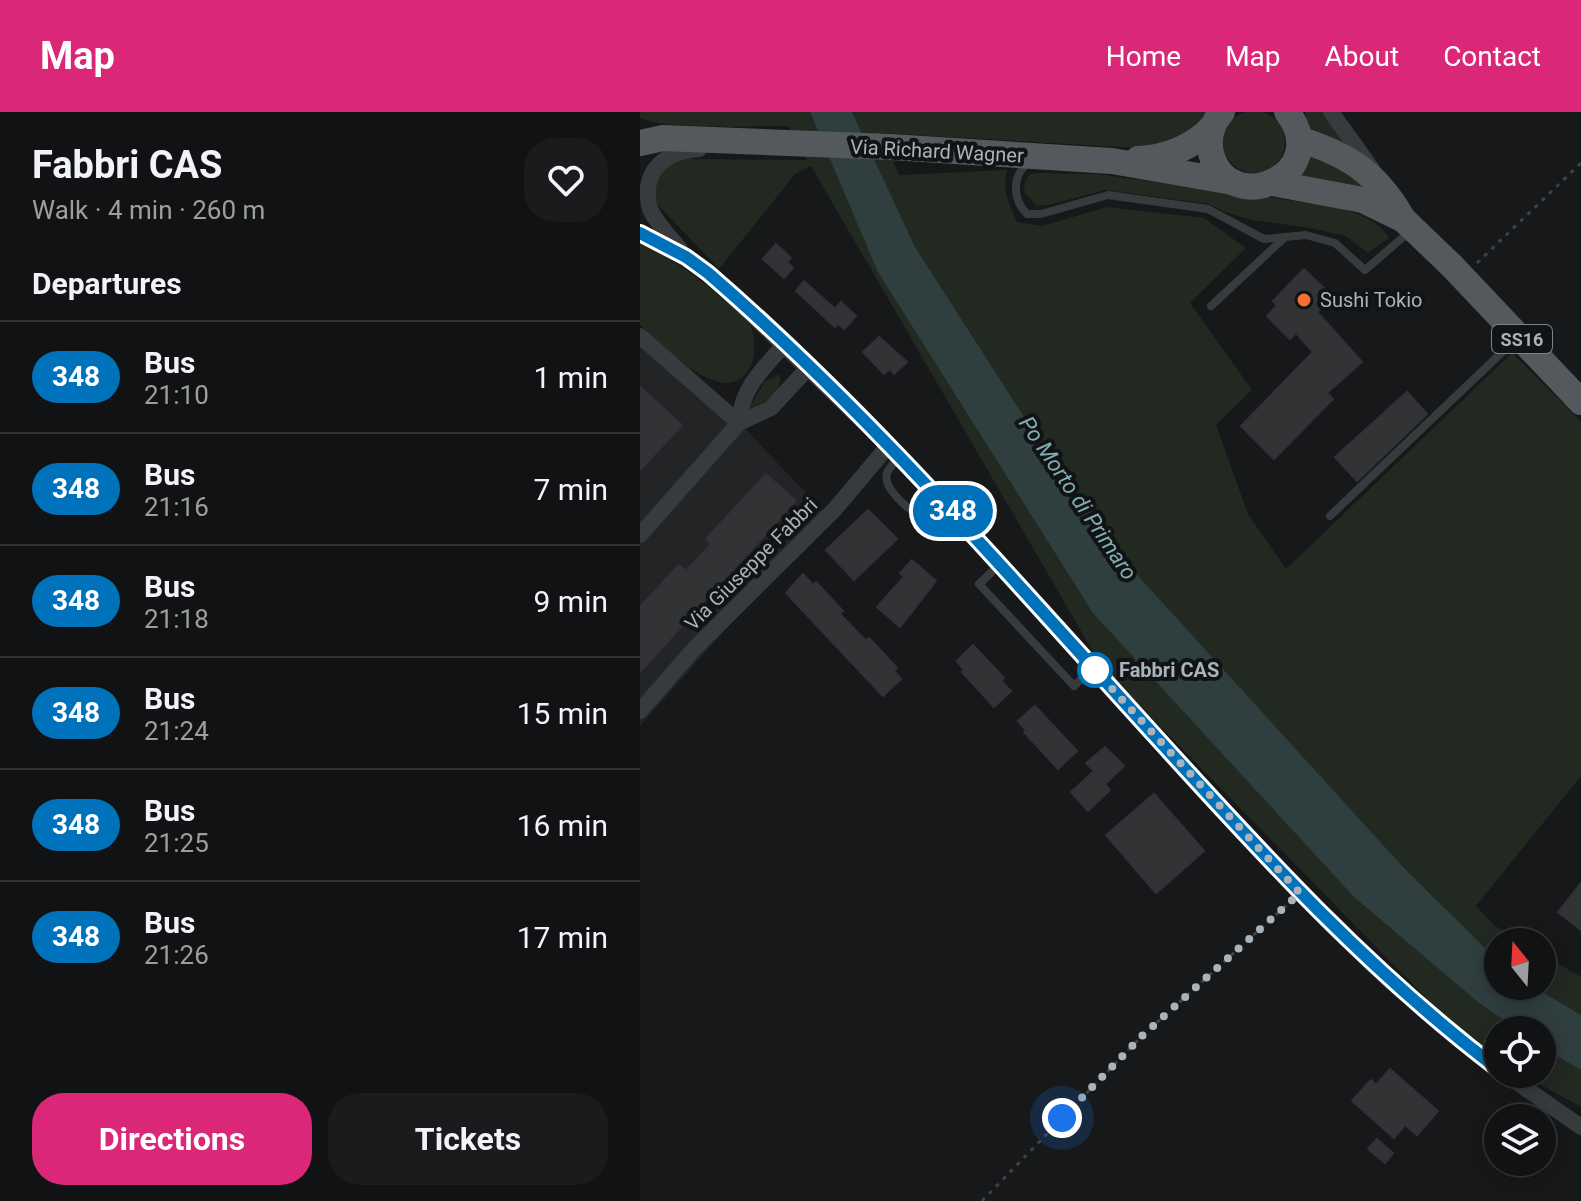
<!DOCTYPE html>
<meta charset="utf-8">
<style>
:root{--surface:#111213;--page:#1a1b1c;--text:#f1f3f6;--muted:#9c9ea0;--line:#303233;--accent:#db2777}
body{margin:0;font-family:Roboto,sans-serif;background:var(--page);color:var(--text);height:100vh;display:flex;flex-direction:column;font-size:30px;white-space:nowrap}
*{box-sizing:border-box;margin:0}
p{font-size:26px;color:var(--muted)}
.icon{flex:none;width:44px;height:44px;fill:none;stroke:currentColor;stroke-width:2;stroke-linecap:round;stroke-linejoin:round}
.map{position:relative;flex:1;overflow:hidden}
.panel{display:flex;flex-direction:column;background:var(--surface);width:640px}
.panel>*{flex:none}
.badge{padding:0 16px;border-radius:26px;font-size:28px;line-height:52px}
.needle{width:52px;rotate:342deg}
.tools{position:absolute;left:844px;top:816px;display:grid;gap:16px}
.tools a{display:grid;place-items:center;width:72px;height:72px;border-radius:50%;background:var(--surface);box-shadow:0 4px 20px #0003,0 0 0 2px var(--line);font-size:40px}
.you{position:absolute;width:40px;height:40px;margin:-20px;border:6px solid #fff;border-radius:50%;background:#1a73e8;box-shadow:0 0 0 12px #1a73e833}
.map>.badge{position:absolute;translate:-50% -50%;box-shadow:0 0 0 4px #fff}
h2{padding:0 32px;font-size:30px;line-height:72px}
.round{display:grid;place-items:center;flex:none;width:84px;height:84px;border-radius:32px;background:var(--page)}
.headline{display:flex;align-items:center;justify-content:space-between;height:136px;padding:0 32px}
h1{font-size:38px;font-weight:700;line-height:60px}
.cta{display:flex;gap:16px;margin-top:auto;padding:16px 32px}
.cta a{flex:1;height:92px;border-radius:32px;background:var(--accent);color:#fff;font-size:32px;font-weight:700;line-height:92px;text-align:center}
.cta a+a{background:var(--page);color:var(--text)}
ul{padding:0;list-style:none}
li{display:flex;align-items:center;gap:24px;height:112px;padding:0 32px;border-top:2px solid var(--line)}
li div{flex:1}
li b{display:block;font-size:30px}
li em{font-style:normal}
li .badge{min-width:88px;font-weight:700;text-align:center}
header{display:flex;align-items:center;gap:48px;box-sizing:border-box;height:112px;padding:0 40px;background:var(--accent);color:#fff}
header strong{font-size:38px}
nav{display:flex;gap:44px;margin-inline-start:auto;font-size:28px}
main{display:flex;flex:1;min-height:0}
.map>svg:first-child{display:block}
</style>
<header>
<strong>Map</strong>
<nav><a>Home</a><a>Map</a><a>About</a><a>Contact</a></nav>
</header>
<main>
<section class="panel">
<div class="headline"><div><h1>Fabbri CAS</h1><p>Walk · 4 min · 260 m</p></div><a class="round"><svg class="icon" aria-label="heart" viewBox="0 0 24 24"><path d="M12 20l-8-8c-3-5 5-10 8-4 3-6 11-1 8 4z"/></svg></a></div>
<h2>Departures</h2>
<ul>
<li><span class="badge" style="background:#0072bc;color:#fff">348</span><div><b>Bus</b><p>21:10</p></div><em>1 min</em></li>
<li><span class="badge" style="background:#0072bc;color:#fff">348</span><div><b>Bus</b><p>21:16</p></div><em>7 min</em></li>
<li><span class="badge" style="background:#0072bc;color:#fff">348</span><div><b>Bus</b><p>21:18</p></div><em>9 min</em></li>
<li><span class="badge" style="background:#0072bc;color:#fff">348</span><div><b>Bus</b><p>21:24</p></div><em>15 min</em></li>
<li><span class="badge" style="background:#0072bc;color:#fff">348</span><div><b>Bus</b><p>21:25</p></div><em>16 min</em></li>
<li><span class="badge" style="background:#0072bc;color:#fff">348</span><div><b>Bus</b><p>21:26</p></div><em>17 min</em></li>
</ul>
<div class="cta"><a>Directions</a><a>Tickets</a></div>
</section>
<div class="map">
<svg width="941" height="1089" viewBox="0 0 941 1089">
<rect width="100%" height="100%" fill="#171819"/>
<!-- built -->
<path fill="#232426" d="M 0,217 L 60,269 L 187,403 L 0,614 Z"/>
<!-- green -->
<g fill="#222921">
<circle cx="614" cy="30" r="31"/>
<path d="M 0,0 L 569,0 L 549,26 L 496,36 L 241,21 L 259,63 L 367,58 C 362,77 369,92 377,110 L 402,114 L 467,95 L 564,106 L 606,136 L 550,191 L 612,278 L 576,313 L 608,402 L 646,457 L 872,241 L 941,309 L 941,664 L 836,794 L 854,813 L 882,830 L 858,830 L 858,874 L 902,874 L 902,842 L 941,865 L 941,995 L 882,962 L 902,962 L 902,918 L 858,918 L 858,949 L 834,935 L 462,555 L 171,54 L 155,62 L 79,157 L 17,92 L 14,77 L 17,62 L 26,54 L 46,47 L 167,48 L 148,14 C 116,14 24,18 0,6 Z"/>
<path d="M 666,0 L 683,0 L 706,35 C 689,28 662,23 666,0 Z"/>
<path d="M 668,40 L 710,60 L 748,93 L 657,65 Z"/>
<path d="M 400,61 L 457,62 L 686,93 C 709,99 736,104 749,126 L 728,141 L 706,124 L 670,116 L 611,108 L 585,100 L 569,92 L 466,78 L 408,93 L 397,94 L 384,80 L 385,69 L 390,62 Z"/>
<path d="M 0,131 C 34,147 62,168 90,193 C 96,198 104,204 108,210 C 115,219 116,240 112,251 C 89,306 23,232 0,213 Z"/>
<path d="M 140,262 C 143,282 123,290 108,298 L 125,269 Z"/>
</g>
<!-- water -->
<path fill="#2f3e3f" d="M 170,0 L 212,0 L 275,135 L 384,305 L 500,466 L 763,755 L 858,849 L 858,874 L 892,874 L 941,903 L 941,958 L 902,935 L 902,918 L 878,918 L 838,890 L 714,785 L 453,501 L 238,160 Z"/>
<!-- building -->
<g fill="#323335" stroke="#313235" stroke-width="2">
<path d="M 136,132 L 151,146 L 147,150 L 153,156 L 144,166 L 123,147 Z"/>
<path d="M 664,157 L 692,184 L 677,200 L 722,250 L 687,281 L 693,287 L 634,347 L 601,314 L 673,240 L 656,221 L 650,227 L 627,204 L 637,194 L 633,189 Z"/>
<path d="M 164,169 L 195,197 L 201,190 L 216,204 L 204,217 L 198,212 L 195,215 L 156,179 Z"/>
<path d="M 239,225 L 267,250 L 254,262 L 250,257 L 244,262 L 223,240 Z"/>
<path d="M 0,275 L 42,313 L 0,358 Z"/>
<path d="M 767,280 L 787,302 L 717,369 L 695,345 Z"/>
<path d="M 126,362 L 156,389 L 0,560 L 0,495 L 39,453 L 46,459 L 71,432 L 66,427 Z"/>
<path d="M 228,398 L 257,427 L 214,468 L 186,438 Z"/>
<path d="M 272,448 L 296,469 L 260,515 L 237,495 L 264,465 L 260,461 Z"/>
<path d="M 163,462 L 173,473 L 176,470 L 203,499 L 200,502 L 226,529 L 229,526 L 257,556 L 254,559 L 261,567 L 243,584 L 146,481 Z"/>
<path d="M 333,533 L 364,566 L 361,569 L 371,579 L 354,595 L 322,560 L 324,558 L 317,549 Z"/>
<path d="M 395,594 L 437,639 L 418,657 L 384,620 L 386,618 L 378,609 Z"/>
<path d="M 465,635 L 484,654 L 465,672 L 470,678 L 448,699 L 431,680 L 454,659 L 446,651 Z"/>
<path d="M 514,682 L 564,739 L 516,781 L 466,723 Z"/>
<path d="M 941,771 L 941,818 L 918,800 Z"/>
<path d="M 750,957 L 798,999 L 777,1023 L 765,1013 L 754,1026 L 712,989 L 731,968 L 736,973 Z"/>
<path d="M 737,1027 L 753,1041 L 745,1051 L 728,1037 Z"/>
</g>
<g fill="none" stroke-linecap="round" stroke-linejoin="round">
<!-- path -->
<g stroke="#3e4245" stroke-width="3" stroke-dasharray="4 6" stroke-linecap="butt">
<path d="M 837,151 L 941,51"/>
<path d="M 342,1089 L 502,924 L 649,791"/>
</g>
<!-- lane -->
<g stroke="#383b3e" stroke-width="8">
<path d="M 388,51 C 372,64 372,87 387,102 L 401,102 L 468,83 L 568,97 L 624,127 L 666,123 L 695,131 L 725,158 L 769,120"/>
<path d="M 571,194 L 643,127"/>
<path d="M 260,345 C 256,349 249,355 247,361 C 242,376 268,397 279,403 L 300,385"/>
<path d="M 690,404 L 876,227"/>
<path d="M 359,453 L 339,472 L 434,574 L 453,556"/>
</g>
<!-- street -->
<g stroke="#383b3e" stroke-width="16">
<path d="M 691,0 L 732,57"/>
<path d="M 0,121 L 46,145 L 68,161 L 272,356 L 571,687 L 690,812 L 752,871 L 858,957"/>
<path d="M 40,137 C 30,125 17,112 10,97 C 0,58 25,40 59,37"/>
<path d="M 0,224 L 99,311"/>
<path d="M 99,311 C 101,276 123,257 145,232"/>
<path d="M 0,423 L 99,311 L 131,296 L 169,255"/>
<path d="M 0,599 L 54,537 L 195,397 L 249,333"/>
<path d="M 865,962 L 941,1015"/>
</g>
<!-- primary -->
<g stroke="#54595d" stroke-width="26">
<path d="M 582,0 C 572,11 568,26 571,41 C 588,109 695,62 647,0"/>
<path d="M 659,27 C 708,43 735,59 762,105"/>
<path d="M 0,31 L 23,26 L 251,35 L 472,49 L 593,70"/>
<path d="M 498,47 C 526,46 554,35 573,14"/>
<path d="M 632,71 L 723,88 L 764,108 L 812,154 L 941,290"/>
</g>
</g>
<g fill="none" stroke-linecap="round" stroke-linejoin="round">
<!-- line casing -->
<g stroke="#fff" stroke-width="18">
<path id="line" d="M 0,121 L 46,145 L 68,161 C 231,302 371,466 516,625 C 624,744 730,860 858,957"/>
</g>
<!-- line -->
<use href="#line" stroke="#0072bc" stroke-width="12"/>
<!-- walk -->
<path stroke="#a9b3b9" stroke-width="8" stroke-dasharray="0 14.4" d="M 422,1006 L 502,924 L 660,781 L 453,556 L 455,558"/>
</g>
<!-- markers -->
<circle fill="#f57133" stroke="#121314" stroke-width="3" cx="664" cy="188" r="8"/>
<circle fill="#fff" stroke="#0072bc" stroke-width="4" cx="455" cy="558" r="16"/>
<g text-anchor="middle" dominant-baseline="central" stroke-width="8" stroke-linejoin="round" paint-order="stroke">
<!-- shield labels -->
<rect fill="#121314" stroke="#7c8388" stroke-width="2" x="852" y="213" width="60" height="28" rx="6"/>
<g font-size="18" font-weight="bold" fill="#a9b3b9">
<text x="882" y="227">SS16</text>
</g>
<!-- street labels -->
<g font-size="20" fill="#a9b3b9" stroke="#121314">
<text transform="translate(297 39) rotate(3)">Via Richard Wagner</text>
<text transform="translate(111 452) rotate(-45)">Via Giuseppe Fabbri</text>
</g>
<!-- poi labels -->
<g font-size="20" fill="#a9b3b9" stroke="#121314" text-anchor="start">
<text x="680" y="188">Sushi Tokio</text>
</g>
<!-- stop labels -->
<g font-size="20" font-weight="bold" fill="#a9b3b9" stroke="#121314" text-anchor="start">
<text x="479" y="558">Fabbri CAS</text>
</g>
<!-- water labels -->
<g font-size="22" font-style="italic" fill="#7faeb5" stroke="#121314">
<text transform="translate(438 386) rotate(56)">Po Morto di Primaro</text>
</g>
</g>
</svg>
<div class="tools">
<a><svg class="needle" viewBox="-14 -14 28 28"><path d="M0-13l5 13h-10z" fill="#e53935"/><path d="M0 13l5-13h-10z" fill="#9c9ea0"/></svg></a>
<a><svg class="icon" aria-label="locate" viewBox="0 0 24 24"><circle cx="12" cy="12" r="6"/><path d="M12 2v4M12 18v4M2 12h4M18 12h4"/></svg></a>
<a><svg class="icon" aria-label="layers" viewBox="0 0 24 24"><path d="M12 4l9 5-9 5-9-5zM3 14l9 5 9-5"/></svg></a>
</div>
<div class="you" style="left:422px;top:1006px"></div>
<b class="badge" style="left:313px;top:399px;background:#0072bc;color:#fff">348</b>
</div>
</main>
